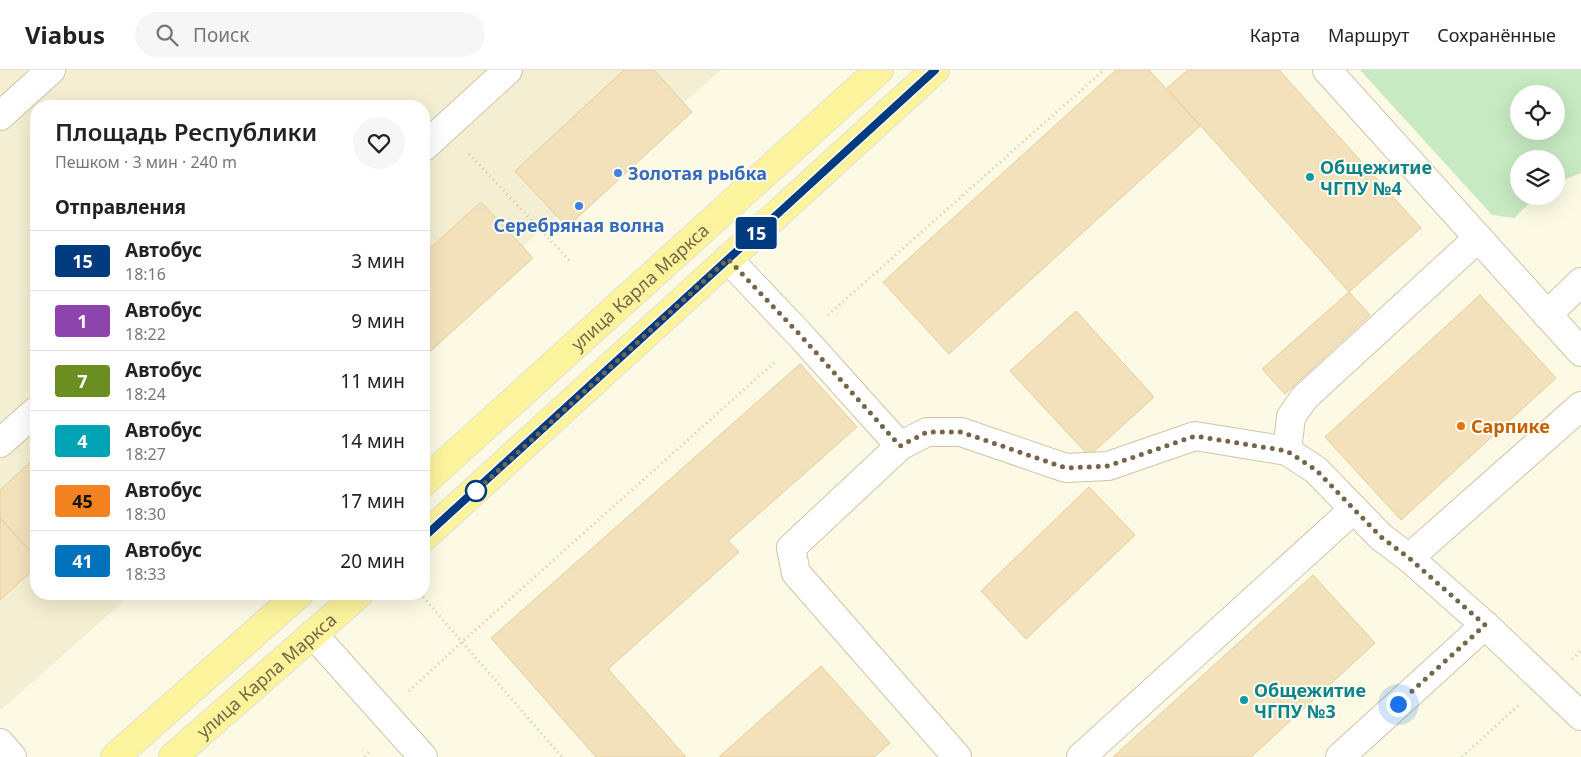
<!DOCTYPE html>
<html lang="ru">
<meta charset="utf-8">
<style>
:root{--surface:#fff;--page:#f6f6f6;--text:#222;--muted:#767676;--line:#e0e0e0}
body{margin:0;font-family:"Noto Sans",sans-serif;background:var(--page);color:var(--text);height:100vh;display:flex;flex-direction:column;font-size:19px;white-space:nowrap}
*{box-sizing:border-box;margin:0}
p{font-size:16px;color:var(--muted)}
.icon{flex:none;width:28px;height:28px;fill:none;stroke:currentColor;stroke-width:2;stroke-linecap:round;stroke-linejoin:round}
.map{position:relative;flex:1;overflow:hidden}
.details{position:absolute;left:30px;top:30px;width:400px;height:500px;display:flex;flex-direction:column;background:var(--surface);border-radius:20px;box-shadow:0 5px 20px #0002}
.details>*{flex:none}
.badge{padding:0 10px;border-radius:4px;font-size:18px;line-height:32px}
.tools{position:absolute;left:1510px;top:15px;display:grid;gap:10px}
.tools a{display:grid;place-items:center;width:55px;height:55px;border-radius:50%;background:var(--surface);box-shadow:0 5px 20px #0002;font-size:25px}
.you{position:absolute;width:25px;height:25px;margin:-12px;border:4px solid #fff;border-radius:50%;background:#1a73e8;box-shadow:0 0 0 8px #1a73e833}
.map>.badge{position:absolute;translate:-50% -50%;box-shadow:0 0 0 2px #fff}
h2{padding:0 25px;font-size:19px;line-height:45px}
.round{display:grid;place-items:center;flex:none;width:52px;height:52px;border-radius:26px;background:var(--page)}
.head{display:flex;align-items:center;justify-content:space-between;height:85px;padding:0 25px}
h1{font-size:24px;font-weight:600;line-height:38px}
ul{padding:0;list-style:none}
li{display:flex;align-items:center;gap:15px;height:60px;padding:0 25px;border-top:1px solid var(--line)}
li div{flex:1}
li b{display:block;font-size:19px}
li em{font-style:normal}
li .badge{min-width:55px;font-weight:700;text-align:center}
header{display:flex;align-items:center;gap:30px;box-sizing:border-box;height:70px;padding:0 25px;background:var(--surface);border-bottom:1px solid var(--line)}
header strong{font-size:24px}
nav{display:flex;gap:28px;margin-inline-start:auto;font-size:18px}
.search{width:350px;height:45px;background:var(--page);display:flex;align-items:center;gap:12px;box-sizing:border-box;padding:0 18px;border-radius:28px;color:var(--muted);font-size:19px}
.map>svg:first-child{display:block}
</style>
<header>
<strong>Viabus</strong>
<div class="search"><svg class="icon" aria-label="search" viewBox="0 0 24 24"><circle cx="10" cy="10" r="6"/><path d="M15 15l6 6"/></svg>Поиск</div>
<nav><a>Карта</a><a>Маршрут</a><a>Сохранённые</a></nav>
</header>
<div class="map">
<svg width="1581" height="687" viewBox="0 0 1581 687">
<rect width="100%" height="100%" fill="#fcfae4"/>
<!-- residential -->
<path fill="#f4eed2" d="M 0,0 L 721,0 L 424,264 L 424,36 L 36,36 L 36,524 L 132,524 L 1,640 L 0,638 Z"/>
<!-- green -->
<path fill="#c7eac2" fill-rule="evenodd" d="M 1360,0 L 1581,0 L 1581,103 L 1556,113 L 1556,89 L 1519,89 L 1519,126 L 1537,126 L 1514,148 L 1492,145 ZM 1519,24 L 1556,24 L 1556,61 L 1519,61 Z"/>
<!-- building -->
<g fill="#f2e1bb" stroke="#e5cd9b">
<path d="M 624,0 L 654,0 L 692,42 L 567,157 L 515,101 Z"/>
<path d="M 1116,0 L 1149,0 L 1200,56 L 949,284 L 883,212 Z"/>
<path d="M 1188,0 L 1279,0 L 1421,158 L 1349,222 L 1167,18 Z"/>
<path d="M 481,132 L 533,188 L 424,287 L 424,184 Z"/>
<path d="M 1349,222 L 1370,245 L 1285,324 L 1262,299 Z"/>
<path d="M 1480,225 L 1556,308 L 1401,450 L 1325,367 Z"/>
<path d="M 1076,241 L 1154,327 L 1089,386 L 1010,301 Z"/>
<path d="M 800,294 L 857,357 L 728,471 L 739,482 L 608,599 L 686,687 L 596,687 L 491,568 Z"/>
<path d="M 36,387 L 36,488 L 0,448 L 0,420 Z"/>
<path d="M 1089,417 L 1135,465 L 1026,569 L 981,521 Z"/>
<path d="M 0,448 L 36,488 L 36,497 L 0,530 Z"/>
<path d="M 1313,505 L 1375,573 L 1251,687 L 1113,687 Z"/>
<path d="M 821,596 L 890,673 L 874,687 L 719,687 Z"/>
</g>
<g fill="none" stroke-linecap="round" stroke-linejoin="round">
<!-- minor casing -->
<g stroke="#cec5aa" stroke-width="30">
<g id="minor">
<path d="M 1327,0 L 1581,282"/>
<path d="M 0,46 L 51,0"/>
<path d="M 424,77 L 508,0"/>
<path d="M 728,189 L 802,267 L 900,376"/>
<path d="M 1547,245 L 1581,212"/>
<path d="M 0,373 L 36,341"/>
<path d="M 1287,381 L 1291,347 L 1304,328 L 1478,168"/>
<path d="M 1409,488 L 1581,336"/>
<path d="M 313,564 L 423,687"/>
<path d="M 0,673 L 12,687"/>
<path d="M 957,687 L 796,503 L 791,478 L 900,376 L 927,362 L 961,362 L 1066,398 L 1108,396 L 1195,366 L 1287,381 L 1316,400 L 1381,467 L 1409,488 L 1485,555 L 1581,646"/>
<path d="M 1081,687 L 1354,439"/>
<path d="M 1340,687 L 1485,555"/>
</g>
</g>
<!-- major casing -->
<g stroke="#e3e0db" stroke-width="30">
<g id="major">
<path id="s1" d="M 424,412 L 879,0"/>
<path d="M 424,467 L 935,0"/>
<path d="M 115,687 L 299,524"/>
<path id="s2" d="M 173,687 L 359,524"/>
</g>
</g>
<!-- path -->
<g stroke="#d7c59e" stroke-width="3" stroke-dasharray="1 4" stroke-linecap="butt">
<path d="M 469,84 L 570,191"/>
<path d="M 828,245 L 1104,0"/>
<path d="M 423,527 L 562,687"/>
<path d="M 1572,589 L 1581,581"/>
<path d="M 409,621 L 462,572 L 776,291"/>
<path d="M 365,687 L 370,680"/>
<path d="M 1462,687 L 1520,634"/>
</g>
<!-- minor -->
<use href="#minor" stroke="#fff" stroke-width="28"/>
<!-- major -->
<use href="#major" stroke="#fcf49c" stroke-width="28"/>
</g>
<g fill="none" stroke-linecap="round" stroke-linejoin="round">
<!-- line casing -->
<g stroke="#fff" stroke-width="11">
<path id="line" d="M 424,467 L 935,0"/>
</g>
<!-- line -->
<use href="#line" stroke="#003b80" stroke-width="8"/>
<!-- walk -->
<path stroke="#756649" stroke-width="5" stroke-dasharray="0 9" d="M 476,421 L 474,423 L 728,189 L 802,267 L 900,376 L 927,362 L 961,362 L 1066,398 L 1108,396 L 1195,366 L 1287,381 L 1316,400 L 1381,467 L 1409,488 L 1485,555 L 1398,634"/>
</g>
<!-- markers -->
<g fill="#3f7fe0" stroke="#fffdeb" stroke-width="2">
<circle cx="618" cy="103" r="5"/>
<circle cx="579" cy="136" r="5"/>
</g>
<g fill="#0f9aa8" stroke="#fffdeb" stroke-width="2">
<circle cx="1310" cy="107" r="5"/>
<circle cx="1244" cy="630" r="5"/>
</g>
<circle fill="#e8710a" stroke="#fffdeb" stroke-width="2" cx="1461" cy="356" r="5"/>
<circle fill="#fff" stroke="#003b80" stroke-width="2.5" cx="476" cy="421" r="10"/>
<g text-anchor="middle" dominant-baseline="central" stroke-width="4" stroke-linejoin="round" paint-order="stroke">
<!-- culture labels -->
<g font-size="18" font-weight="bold" fill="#0d838f" stroke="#fffdeb" text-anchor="start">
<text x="1320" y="97">Общежитие<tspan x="1320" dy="21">ЧГПУ №4</tspan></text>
<text x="1254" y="620">Общежитие<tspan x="1254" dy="21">ЧГПУ №3</tspan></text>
</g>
<!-- shop labels -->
<g font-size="18" font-weight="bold" fill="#366cbe" stroke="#fffdeb" text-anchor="start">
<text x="628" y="103">Золотая рыбка</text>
<text x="579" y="155" text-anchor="middle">Серебряная волна</text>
</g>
<!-- street labels -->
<g font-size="18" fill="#756649" stroke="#fffdeb">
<text stroke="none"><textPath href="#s1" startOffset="291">улица Карла Маркса</textPath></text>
<text stroke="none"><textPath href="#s2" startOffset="124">улица Карла Маркса</textPath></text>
</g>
<!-- food labels -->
<g font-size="18" font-weight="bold" fill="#c56008" stroke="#fffdeb" text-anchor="start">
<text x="1471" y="356">Сарпике</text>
</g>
</g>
</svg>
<div class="tools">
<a><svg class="icon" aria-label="locate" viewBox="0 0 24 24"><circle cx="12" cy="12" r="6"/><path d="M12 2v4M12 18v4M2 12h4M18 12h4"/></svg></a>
<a><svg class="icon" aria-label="layers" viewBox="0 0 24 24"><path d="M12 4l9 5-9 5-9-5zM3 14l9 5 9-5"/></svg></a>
</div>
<div class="you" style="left:1398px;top:634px"></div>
<b class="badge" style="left:756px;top:163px;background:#003b80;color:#fff">15</b>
<section class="details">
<div class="head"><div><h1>Площадь Республики</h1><p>Пешком · 3 мин · 240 m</p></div><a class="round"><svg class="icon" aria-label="heart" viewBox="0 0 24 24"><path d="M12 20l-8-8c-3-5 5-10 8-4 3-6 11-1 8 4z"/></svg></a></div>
<h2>Отправления</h2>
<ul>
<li><span class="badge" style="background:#003b80;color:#fff">15</span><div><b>Автобус</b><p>18:16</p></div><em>3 мин</em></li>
<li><span class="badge" style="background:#8e44ad;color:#fff">1</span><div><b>Автобус</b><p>18:22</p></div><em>9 мин</em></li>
<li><span class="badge" style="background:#6b8e23;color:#fff">7</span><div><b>Автобус</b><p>18:24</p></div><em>11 мин</em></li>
<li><span class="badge" style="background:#00a3b4;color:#fff">4</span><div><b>Автобус</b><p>18:27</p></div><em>14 мин</em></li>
<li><span class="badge" style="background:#f58220;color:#111">45</span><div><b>Автобус</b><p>18:30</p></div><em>17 мин</em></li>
<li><span class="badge" style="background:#0072bc;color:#fff">41</span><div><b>Автобус</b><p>18:33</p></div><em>20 мин</em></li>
</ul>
</section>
</div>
